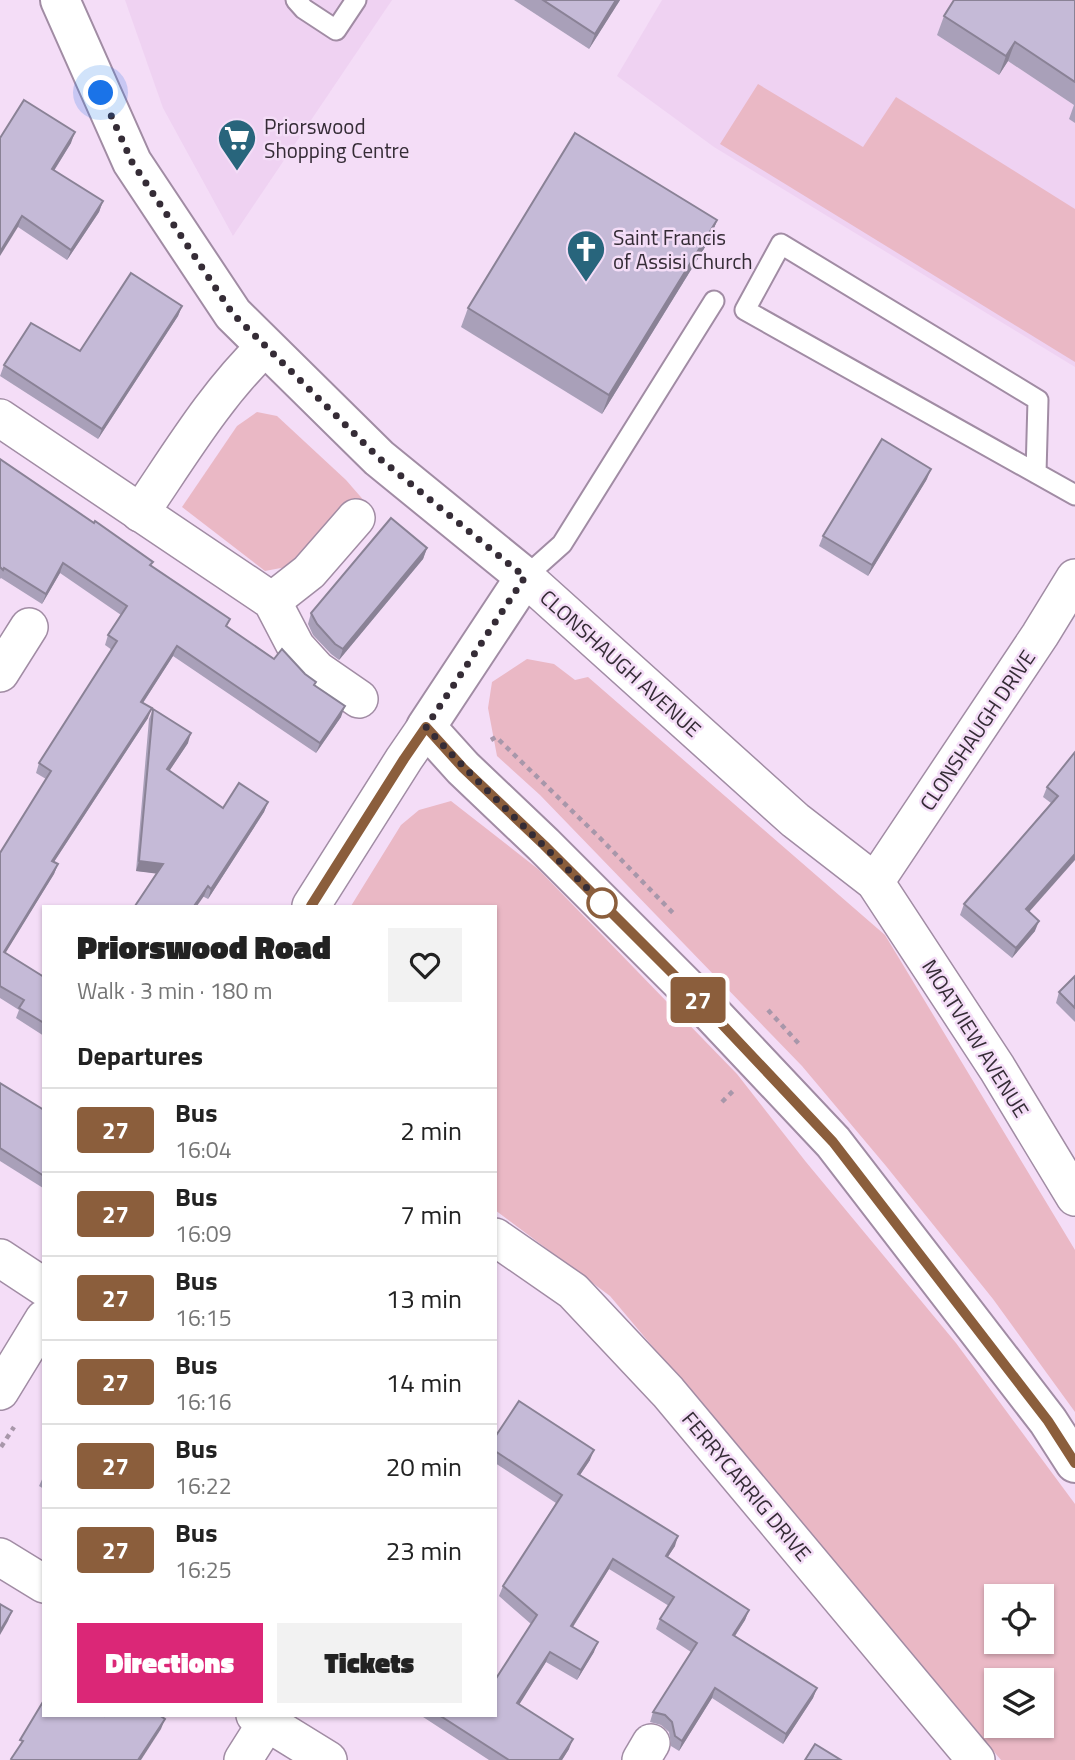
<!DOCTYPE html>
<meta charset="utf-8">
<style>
:root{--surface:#fff;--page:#f2f2f2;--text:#222;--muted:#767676;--line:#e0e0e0;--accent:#db2777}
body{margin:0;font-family:"Titillium Web",sans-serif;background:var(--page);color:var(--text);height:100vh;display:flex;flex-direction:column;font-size:26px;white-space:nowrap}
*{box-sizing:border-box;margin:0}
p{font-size:23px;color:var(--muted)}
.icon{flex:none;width:38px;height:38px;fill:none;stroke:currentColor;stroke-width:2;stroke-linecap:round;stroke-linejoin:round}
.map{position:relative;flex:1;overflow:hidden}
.details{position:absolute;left:42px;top:905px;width:455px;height:812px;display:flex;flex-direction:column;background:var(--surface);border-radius:0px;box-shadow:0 2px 5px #0004}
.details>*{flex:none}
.badge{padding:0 14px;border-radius:5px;font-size:24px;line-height:46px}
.tools{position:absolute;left:984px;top:1584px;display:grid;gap:14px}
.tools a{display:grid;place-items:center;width:70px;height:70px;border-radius:0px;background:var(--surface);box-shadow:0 2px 5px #0004;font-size:35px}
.you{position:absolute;width:35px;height:35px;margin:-18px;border:5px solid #fff;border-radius:50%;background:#1a73e8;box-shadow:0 0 0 10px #1a73e833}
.map>.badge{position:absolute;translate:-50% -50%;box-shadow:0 0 0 4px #fff}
h2{padding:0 35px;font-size:26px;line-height:63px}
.round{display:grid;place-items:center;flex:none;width:74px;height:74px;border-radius:0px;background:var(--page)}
.overview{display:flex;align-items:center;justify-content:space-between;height:119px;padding:0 35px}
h1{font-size:33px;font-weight:800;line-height:52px}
.cta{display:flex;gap:14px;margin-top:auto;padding:14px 35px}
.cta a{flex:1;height:80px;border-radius:0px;background:var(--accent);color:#fff;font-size:28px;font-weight:800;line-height:80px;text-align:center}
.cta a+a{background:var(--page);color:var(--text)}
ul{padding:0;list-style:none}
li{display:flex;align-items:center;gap:21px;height:84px;padding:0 35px;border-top:2px solid var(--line)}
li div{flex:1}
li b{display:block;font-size:26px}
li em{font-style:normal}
li .badge{min-width:77px;font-weight:700;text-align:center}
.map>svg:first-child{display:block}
</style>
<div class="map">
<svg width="1075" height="1760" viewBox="0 0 1075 1760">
<rect width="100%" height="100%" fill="#f4ddf7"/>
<!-- built -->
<g fill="#efd2f2">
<path d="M 125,0 L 392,0 L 233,236 L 163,108 Z"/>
<path d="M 662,0 L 1075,0 L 1075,367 L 714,147 L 617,76 Z"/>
</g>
<!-- green -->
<g fill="#eab8c5" fill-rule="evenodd">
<path d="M 758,84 L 863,147 L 896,97 L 1075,209 L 1075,362 L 720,144 Z"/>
<path d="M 257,412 L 277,416 L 346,480 L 366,503 L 302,564 L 265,571 L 182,507 L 237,426 Z"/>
<path d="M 527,659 L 554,664 L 575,680 L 588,677 L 885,935 L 1075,1250 L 1075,1412 L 993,1299 L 886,1166 L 802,1066 L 540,795 L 497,756 L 488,708 L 492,682 Z"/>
<path d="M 451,801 L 538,869 L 737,1074 L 806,1162 L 956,1343 L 1075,1504 L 1075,1760 L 1001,1760 L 610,1296 L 495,1210 L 495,906 L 351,906 L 401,825 L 419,810 ZM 996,1596 L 1041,1596 L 1041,1642 L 996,1642 ZM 996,1680 L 1041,1680 L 1041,1726 L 996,1726 Z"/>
</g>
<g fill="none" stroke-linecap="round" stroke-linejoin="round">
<!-- service casing -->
<g stroke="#a18ca4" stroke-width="23">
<g id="service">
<path d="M 296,0 L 304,9 L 336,30 L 356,0"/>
<path d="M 1036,473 L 1038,400 L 781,244 L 745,310 L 1075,495"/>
<path d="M 525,577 L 562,544 L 714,301"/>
</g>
</g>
<!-- minor casing -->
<g stroke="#a18ca4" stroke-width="40">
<g id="minor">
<path d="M 0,418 L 272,601 L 296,647 L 317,670 L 359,699"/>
<path d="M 140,513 C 179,456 215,395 265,347"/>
<path d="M 525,577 L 795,820 L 875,882 L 997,1068 L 1075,1197"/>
<path d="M 272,601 L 309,572 L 356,518"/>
<path d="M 0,673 L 29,627"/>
<path d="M 875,882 L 1040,635 L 1075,578"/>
<path d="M 311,906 L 404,759 L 426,727"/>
<path d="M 495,1237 L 573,1291 L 668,1392 L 976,1760"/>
<path d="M 0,1258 L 44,1287"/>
<path d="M 0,1391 L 44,1319"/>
<path d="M 0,1557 L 44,1584"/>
<path d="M 255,1715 L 328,1760"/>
<path d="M 243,1760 L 267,1722"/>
<path d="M 641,1760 L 651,1743"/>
</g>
</g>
<!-- tertiary casing -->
<g stroke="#a18ca4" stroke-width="42">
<path id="tertiary" d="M 60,0 L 132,162 L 233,314 L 379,458 L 525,577 L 426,727 L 463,768 L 544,845 L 702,1003 L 833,1142 L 1048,1421 L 1075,1463"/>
</g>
<!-- path -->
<g stroke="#a897aa" stroke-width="4.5" stroke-dasharray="5 5" stroke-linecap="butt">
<path d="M 491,740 L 496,737 L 600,838 L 674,914"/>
<path d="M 768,1010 L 800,1045"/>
<path d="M 722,1102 L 733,1091"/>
<path d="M 1,1447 L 14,1427"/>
</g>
<!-- service -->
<use href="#service" stroke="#fff" stroke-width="19"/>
<!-- minor -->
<use href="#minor" stroke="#fff" stroke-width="37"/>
<!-- tertiary -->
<use href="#tertiary" stroke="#fff" stroke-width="38"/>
</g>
<!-- wall -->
<g fill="#a9a0b9">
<path d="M 514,0 L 620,0 L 589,49 Z"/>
<path d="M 1075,0 L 1075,123 L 1069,119 L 1074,105 L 1008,61 L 999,75 L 937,35 L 944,16 Z"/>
<path d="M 0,138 L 71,143 L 54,171 L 103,201 L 99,212 L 67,260 L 18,227 Z"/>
<path d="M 717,220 L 710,239 L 602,414 L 461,327 L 468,308 Z"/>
<path d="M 182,306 L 178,316 L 98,439 L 0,376 L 4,365 L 80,351 Z"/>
<path d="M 0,459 L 151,566 L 227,627 L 315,686 L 341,717 L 316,753 L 173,656 L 143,703 L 148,718 L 54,862 L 58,864 L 54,874 L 5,953 L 44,977 L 44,1036 L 16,1018 L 19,1010 L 0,998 L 0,853 L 46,779 L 36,773 L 39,763 L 112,650 L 105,645 L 108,635 L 121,615 L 60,573 L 42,604 L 1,578 L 0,579 Z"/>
<path d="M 927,479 L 868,576 L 819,546 L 823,536 Z"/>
<path d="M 427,548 L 423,559 L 339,660 L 331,654 L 313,635 L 308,624 L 311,613 Z"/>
<path d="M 153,709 L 188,743 L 169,771 L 223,808 L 268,802 L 264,812 L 208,899 L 157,873 L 136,871 L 149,719 Z"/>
<path d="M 1075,752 L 1029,912 L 1035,931 L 1012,958 L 960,915 L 964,904 L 1051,803 L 1043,797 L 1047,787 Z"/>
<path d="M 1075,976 L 1075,1022 L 1056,1003 L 1059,992 Z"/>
<path d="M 0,1083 L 44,1110 L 43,1188 L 0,1161 Z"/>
<path d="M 495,1437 L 590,1460 L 580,1475 L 675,1546 L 667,1558 L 749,1610 L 745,1620 L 735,1636 L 817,1688 L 813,1698 L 783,1744 L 712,1698 L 679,1751 L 671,1746 L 669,1732 L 661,1725 L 650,1722 L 653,1712 L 691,1652 L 656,1629 L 660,1619 L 669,1606 L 609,1569 L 573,1627 L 594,1652 L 577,1680 L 546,1662 L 519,1704 L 569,1749 L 562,1760 L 489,1760 L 420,1715 L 495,1715 L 531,1624 L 499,1596 L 503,1586 L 556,1503 L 495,1463 Z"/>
<path d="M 44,1475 L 44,1489 L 39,1486 Z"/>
</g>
<!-- shaded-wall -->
<g fill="#8a8296">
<path d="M 616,0 L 620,0 L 589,49 L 595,34 Z"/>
<path d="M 1015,42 L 1008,61 L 999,75 L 1006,56 Z"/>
<path d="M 75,132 L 71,143 L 48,180 L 52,169 Z"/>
<path d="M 103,201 L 99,212 L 67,260 L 71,250 Z"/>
<path d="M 22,216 L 18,227 L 0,256 L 0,252 Z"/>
<path d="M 717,220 L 710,239 L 602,414 L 609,395 Z"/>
<path d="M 182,306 L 178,316 L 98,439 L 102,429 Z"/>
<path d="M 931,469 L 927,479 L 868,576 L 872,565 Z"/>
<path d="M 427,548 L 423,559 L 339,660 L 343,649 Z"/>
<path d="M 63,563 L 60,573 L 42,604 L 46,594 Z"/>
<path d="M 177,646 L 173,656 L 137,712 L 141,702 Z"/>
<path d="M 345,706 L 341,717 L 316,753 L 320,743 Z"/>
<path d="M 152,708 L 148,718 L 48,871 L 52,861 Z"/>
<path d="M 191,733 L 188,743 L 164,779 L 167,769 Z"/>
<path d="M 268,802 L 264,812 L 208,899 L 211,889 Z"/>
<path d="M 1075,854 L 1075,860 L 1022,920 L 1026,909 Z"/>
<path d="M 139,861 L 163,864 L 159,874 L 136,871 Z"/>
<path d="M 58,864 L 54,874 L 0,962 L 4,952 Z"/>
<path d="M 208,886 L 204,896 L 197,906 L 194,906 Z"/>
<path d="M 1039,921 L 1035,931 L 1012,958 L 1016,948 Z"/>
<path d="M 594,1450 L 590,1460 L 574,1484 L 578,1474 Z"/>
<path d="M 678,1536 L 675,1546 L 662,1566 L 666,1556 Z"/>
<path d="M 613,1559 L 609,1569 L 567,1636 L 571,1626 Z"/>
<path d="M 749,1610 L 745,1620 L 729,1645 L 733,1635 Z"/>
<path d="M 12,1611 L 8,1621 L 0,1635 L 0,1631 Z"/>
<path d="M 598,1642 L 594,1652 L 577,1680 L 581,1670 Z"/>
<path d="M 550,1652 L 546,1662 L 514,1713 L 517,1703 Z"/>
<path d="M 715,1688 L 712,1698 L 679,1751 L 682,1741 Z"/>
<path d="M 817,1688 L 813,1698 L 783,1744 L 786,1734 Z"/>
<path d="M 165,1719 L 161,1729 L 141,1760 L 138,1760 Z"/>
<path d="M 573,1739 L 569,1749 L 562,1760 L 559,1760 Z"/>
</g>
<!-- building -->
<g fill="#c5bad7" stroke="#8a8296" stroke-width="2">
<path d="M 543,0 L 616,0 L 595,34 Z"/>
<path d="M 954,0 L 1075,0 L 1075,82 L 1015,42 L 1006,56 L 944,16 Z"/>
<path d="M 24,100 L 75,132 L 52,169 L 103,201 L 71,250 L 22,216 L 0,252 L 0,138 Z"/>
<path d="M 575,133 L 717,220 L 609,395 L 468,308 Z"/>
<path d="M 131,273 L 182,306 L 102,429 L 4,365 L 31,323 L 80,351 Z"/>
<path d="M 882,439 L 931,469 L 872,565 L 823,536 Z"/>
<path d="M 0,459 L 94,523 L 95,521 L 153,562 L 150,565 L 230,619 L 226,626 L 274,659 L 282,649 L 305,674 L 316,682 L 314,685 L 345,706 L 320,743 L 177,646 L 141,702 L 152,708 L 52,861 L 58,864 L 4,952 L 44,977 L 44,1023 L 19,1008 L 24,1000 L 0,986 L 0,853 L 51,771 L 39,763 L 117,641 L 108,635 L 127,606 L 63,563 L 46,594 L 4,568 L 3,570 L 0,567 Z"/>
<path d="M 391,518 L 427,548 L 343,649 L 335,644 L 317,624 L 311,613 Z"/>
<path d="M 153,709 L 191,733 L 167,769 L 223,808 L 239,783 L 268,802 L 211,889 L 208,886 L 194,906 L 135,906 L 163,864 L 139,861 Z"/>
<path d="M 1075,752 L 1075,854 L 1026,909 L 1039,921 L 1016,948 L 964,904 L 1058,796 L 1047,787 Z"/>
<path d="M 1075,976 L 1075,1008 L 1059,992 Z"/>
<path d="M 0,1083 L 44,1110 L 44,1176 L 0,1148 Z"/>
<path d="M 519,1401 L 594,1450 L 578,1474 L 678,1536 L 666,1556 L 749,1610 L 733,1635 L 817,1688 L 786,1734 L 715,1688 L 682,1741 L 675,1736 L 672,1722 L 665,1715 L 653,1712 L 697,1643 L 660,1619 L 674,1597 L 613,1559 L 571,1626 L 598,1642 L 581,1670 L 550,1652 L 517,1703 L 573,1739 L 559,1760 L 509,1760 L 439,1715 L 495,1715 L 495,1680 L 537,1615 L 503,1586 L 562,1495 L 495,1451 L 495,1437 Z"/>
<path d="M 0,1604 L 12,1611 L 0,1631 Z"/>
<path d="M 44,1700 L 44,1715 L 102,1715 L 104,1716 L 105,1715 L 159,1715 L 165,1719 L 138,1760 L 12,1760 L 11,1759 L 23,1741 L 20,1740 Z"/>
<path d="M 815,1744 L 841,1760 L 805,1760 Z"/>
</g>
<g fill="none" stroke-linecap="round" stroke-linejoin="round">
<!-- line casing -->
<g stroke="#fff" stroke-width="16">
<path id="line" d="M 311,906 L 404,759 L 426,727 L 463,768 L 544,845 L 702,1003 L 833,1142 L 1048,1421 L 1075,1463"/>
</g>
<!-- line -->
<use href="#line" stroke="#8b5e3c" stroke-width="10"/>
<!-- walk -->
<path stroke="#352c36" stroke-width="7" stroke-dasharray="0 12.6" d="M 101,93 L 132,162 L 233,314 L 379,458 L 525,577 L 426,727 C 483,789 544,845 603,904 L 602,903"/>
</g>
<!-- icons -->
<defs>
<g id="supermarket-pin" transform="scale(2.0125)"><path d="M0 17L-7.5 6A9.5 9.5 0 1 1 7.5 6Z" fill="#28657c" stroke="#f4ddf7"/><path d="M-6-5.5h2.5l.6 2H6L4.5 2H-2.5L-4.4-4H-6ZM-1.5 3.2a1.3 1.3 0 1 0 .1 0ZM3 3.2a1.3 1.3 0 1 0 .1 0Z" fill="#fff"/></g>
<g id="church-pin" transform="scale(2.0125)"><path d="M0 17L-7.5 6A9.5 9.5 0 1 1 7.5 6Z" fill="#28657c" stroke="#f4ddf7"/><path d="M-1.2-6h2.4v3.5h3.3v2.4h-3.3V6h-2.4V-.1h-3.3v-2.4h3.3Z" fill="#fff"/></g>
</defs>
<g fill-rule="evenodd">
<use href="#supermarket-pin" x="237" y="138"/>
<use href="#church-pin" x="586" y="249"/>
</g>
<!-- markers -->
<circle fill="#fff" stroke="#8b5e3c" stroke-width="3.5" cx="602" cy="903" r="14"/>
<g text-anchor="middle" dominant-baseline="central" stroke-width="5" stroke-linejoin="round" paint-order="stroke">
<!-- poi labels -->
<g font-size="21" fill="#352c36" stroke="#f4ddf7" text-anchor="start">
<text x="264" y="126">Priorswood<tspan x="264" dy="24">Shopping Centre</tspan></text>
<text x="613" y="237">Saint Francis<tspan x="613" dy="24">of Assisi Church</tspan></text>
</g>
<!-- street labels -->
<g font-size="21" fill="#352c36" stroke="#f4ddf7">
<text transform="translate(621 663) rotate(42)">CLONSHAUGH AVENUE</text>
<text transform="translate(977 730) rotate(-56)">CLONSHAUGH DRIVE</text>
<text transform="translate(976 1038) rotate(58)">MOATVIEW AVENUE</text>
<text transform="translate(747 1486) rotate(50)">FERRYCARRIG DRIVE</text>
</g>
</g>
</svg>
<div class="tools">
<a><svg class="icon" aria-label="locate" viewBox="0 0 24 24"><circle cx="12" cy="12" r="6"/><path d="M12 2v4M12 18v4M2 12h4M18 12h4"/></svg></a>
<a><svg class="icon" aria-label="layers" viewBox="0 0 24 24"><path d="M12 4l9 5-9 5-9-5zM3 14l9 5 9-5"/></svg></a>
</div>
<div class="you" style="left:101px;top:93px"></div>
<b class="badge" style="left:698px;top:1000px;background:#8b5e3c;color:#fff">27</b>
<section class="details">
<div class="overview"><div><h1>Priorswood Road</h1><p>Walk · 3 min · 180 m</p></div><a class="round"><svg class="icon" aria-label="heart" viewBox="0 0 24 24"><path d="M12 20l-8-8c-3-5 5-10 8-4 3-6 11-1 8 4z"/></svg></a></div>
<h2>Departures</h2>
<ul>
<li><span class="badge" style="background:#8b5e3c;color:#fff">27</span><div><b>Bus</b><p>16:04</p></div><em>2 min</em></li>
<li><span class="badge" style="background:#8b5e3c;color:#fff">27</span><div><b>Bus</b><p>16:09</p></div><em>7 min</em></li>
<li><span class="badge" style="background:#8b5e3c;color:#fff">27</span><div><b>Bus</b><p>16:15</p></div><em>13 min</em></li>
<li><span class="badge" style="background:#8b5e3c;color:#fff">27</span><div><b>Bus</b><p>16:16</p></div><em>14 min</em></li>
<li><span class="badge" style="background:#8b5e3c;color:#fff">27</span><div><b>Bus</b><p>16:22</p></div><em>20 min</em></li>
<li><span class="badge" style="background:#8b5e3c;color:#fff">27</span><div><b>Bus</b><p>16:25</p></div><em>23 min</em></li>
</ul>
<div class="cta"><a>Directions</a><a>Tickets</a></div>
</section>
</div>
